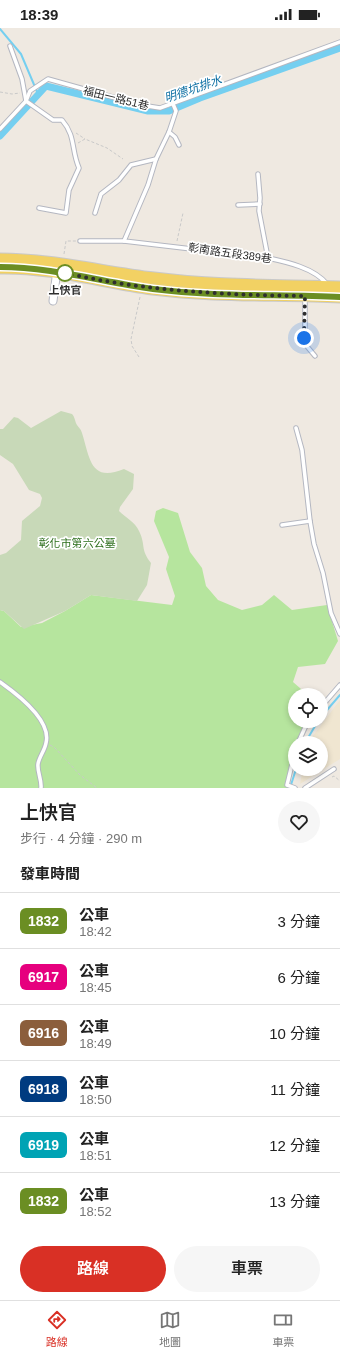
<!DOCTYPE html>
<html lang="zh-TW">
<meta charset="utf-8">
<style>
:root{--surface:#fff;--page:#f6f6f6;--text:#222;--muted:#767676;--line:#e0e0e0;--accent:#d93025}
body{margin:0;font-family:Helvetica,"Noto Sans TC",sans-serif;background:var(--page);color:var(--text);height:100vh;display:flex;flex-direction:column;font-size:15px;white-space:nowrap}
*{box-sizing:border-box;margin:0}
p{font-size:13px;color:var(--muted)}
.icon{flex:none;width:22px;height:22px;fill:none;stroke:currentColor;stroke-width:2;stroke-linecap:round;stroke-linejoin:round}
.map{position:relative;height:760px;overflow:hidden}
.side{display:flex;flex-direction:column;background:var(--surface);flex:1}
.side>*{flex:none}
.badge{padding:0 8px;border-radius:6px;font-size:14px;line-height:26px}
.controls{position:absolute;left:288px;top:660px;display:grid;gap:8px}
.controls a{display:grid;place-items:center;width:40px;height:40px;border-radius:50%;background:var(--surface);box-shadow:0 2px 6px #0003;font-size:20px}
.you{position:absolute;width:20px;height:20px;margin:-10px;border:3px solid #fff;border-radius:50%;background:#1a73e8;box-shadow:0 0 0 6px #1a73e833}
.map>.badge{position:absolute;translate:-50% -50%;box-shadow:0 0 0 2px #fff}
h2{padding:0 20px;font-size:15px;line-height:36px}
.round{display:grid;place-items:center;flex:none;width:42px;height:42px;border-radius:21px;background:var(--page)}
.summary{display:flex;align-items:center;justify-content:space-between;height:68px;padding:0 20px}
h1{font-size:19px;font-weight:600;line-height:30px}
.button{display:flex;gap:8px;margin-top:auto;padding:8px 20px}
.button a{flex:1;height:46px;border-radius:24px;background:var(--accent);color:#fff;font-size:16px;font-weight:600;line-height:46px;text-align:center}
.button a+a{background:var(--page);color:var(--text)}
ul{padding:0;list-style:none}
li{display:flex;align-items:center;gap:12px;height:56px;padding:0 20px;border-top:1px solid var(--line)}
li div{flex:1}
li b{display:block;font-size:15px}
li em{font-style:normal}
li .badge{min-width:44px;font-weight:700;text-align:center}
.status{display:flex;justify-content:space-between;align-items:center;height:28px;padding:0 20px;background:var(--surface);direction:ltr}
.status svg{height:11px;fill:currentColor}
.dock{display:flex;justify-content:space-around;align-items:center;height:56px;border-top:1px solid var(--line);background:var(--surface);font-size:11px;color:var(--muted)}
.dock a{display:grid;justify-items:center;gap:2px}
.dock .on{color:var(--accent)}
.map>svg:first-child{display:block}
</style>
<div class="status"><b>18:39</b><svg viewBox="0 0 49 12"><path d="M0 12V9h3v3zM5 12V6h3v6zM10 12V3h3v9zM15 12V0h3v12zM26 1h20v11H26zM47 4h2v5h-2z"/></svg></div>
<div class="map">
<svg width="340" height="760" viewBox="0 0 340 760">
<rect width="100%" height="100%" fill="#efe9e1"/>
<!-- education -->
<path fill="#f0e6d1" d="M 340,672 L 340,731 L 300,756 L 303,741 L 321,741 L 321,715 L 310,715 L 312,709 Z"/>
<!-- green -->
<path fill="#b6e59e" d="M 163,480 L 178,485 L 190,524 L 202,540 L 206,558 L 218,572 L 242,582 L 262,577 L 274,567 L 292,582 L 327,577 L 338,613 L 325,636 L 298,639 L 293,654 L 308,667 L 295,667 L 295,693 L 308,693 L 297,715 L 295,715 L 295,725 L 287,760 L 0,760 L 0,582 L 4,583 L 21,599 L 42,595 L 65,583 L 91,567 L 172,577 L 175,568 L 166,541 L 169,529 L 154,493 L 156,483 Z"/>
<!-- cemetery -->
<path fill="#c8d9b8" d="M 61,383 L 72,386 C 75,389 75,394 77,397 C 79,400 81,401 82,405 C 90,430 90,455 124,441 L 134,446 L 133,461 L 120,479 L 119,483 C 126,490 135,494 139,503 C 146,517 140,521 151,535 L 147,557 L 137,573 L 91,567 L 65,583 L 24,601 L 4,583 L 0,582 L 0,527 L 6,525 L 21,512 L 22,493 L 40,478 L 42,470 L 40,466 L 29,462 L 13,436 L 0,427 L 0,401 L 3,401 L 14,389 L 18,390 L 31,400 Z"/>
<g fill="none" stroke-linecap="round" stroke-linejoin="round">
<!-- stream -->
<g stroke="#75cff0" stroke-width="2">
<path d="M 0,1 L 21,26 L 38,66"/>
<path d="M 321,689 L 340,667"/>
<path d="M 305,715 L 318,693"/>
<path d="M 290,760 L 296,741"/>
</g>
<!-- canal -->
<path stroke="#75cff0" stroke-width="7" d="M 0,108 L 46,58 L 148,83 L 169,83 L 200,70 L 340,20"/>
<!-- lane casing -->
<g stroke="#b4b7c1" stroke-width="5.5">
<g id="lane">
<path d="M 10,18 L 22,51 L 26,73 L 53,92 L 62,92 C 76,108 71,122 79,140 L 69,162 L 66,185 L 39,180"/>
<path d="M 173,76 L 176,83 L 169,104 L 156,131 L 148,157 L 124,213 L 268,230 C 287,234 314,240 327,256"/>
<path d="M 0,101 L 26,73 L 30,63 L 48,51 L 141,77 L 160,80 L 340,14"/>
<path d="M 169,104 L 175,109 L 179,117"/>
<path d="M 258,146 L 260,170 L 259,183 L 268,230"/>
<path d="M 238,177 L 260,176"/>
<path d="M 95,185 L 101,166 L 119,152 L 131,137 L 156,131"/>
<path d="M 80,213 L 124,213"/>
<path d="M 305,270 L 305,316 L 315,328"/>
<path d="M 296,400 L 302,422 L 310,493 L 314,516 L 323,545 L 331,585 L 340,606"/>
<path d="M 282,497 L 310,493"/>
<path d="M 0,654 C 17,666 52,692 46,715 C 45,722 39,729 38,736 C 37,744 42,752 41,760"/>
<path d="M 321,679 L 340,657"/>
<path d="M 298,715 L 308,693"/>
<path d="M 295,760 L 287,757 L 295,724"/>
<path d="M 305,760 L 334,741"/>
</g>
</g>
<!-- street casing -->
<g stroke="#b4b7c1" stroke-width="9">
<path id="street" d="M 53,273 L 57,242"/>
</g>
<!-- primary casing -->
<g stroke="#c9c9c9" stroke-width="13">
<g id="primary">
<path d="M 0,231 C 52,231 103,244 154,250 C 216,258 278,257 340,259"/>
<path d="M 0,240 C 52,239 101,254 153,261 C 215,269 278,266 340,269"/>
</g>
</g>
<!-- path -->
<g stroke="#c9c9c9" stroke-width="1" stroke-dasharray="3 2" stroke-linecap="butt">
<path d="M 0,64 L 12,66 L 20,65"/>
<path d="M 76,105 L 85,111"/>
<path d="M 78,115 L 85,111 L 107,120 L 123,131"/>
<path d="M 177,213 L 183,185"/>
<path d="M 64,226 L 66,213 L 76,213"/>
<path d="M 139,329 L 132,318 L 131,311 L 140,269"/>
<path d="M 50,717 L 55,720 L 80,747 L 97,760"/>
<path d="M 332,749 L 334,748 L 340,753"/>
</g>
<!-- lane -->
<use href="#lane" stroke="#fff" stroke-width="3.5"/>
<!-- street -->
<use href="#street" stroke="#fff" stroke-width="7"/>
<!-- primary -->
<use href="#primary" stroke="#f2d163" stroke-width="11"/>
</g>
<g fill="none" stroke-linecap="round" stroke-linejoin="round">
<!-- line casing -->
<g stroke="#fff" stroke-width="9">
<path id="line" d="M 0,239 C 52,239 102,254 153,261 C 215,269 278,266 340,269"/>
</g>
<!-- line -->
<use href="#line" stroke="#6b8e23" stroke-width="6"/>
<!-- walk -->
<path stroke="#2e2e2e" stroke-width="4" stroke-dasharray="0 7.2" d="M 65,245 C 144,263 224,267 305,268 L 304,310"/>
</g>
<!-- markers -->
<circle fill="#fff" stroke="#6b8e23" stroke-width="2" cx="65" cy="245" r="8"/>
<g text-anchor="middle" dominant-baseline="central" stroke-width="3.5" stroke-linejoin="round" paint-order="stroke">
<!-- street labels -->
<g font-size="11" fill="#2e2e2e" stroke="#fff">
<text transform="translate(116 70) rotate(14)">福田一路51巷</text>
<text transform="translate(230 225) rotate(8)">彰南路五段389巷</text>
</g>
<!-- stop labels -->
<g font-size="11" font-weight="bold" fill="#2e2e2e" stroke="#fff">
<text x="65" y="262">上快官</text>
</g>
<!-- park labels -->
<g font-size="11" fill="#2c6e1b" stroke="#fff">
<text x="77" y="515">彰化市第六公墓</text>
</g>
<!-- water labels -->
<g font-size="12" font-style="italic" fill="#0d6fa3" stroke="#fff">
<text transform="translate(193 61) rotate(-19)">明德坑排水</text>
</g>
</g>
</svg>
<div class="controls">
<a><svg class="icon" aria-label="locate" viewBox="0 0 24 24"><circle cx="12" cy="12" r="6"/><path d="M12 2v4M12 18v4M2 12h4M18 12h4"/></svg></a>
<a><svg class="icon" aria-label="layers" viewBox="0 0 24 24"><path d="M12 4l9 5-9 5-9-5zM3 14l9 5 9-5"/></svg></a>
</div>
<div class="you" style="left:304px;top:310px"></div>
</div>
<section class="side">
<div class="summary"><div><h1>上快官</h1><p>步行 · 4 分鐘 · 290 m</p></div><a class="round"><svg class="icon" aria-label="heart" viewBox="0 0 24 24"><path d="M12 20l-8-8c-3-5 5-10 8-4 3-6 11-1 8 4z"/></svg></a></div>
<h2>發車時間</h2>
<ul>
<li><span class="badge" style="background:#6b8e23;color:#fff">1832</span><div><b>公車</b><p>18:42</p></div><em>3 分鐘</em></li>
<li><span class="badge" style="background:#e6007e;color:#fff">6917</span><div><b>公車</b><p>18:45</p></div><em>6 分鐘</em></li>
<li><span class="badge" style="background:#8b5e3c;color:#fff">6916</span><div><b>公車</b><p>18:49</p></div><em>10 分鐘</em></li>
<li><span class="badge" style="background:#003b80;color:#fff">6918</span><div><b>公車</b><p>18:50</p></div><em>11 分鐘</em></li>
<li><span class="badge" style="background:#00a3b4;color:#fff">6919</span><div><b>公車</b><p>18:51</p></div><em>12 分鐘</em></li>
<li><span class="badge" style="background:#6b8e23;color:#fff">1832</span><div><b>公車</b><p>18:52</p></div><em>13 分鐘</em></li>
</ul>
<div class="button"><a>路線</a><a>車票</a></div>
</section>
<nav class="dock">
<a class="on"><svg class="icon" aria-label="directions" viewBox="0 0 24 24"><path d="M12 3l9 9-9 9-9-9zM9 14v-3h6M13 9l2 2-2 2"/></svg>路線</a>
<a><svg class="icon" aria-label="map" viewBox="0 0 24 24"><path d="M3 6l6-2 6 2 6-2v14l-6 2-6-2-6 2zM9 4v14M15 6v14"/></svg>地圖</a>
<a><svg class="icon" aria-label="tickets" viewBox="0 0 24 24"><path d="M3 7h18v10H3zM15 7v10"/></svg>車票</a>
</nav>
